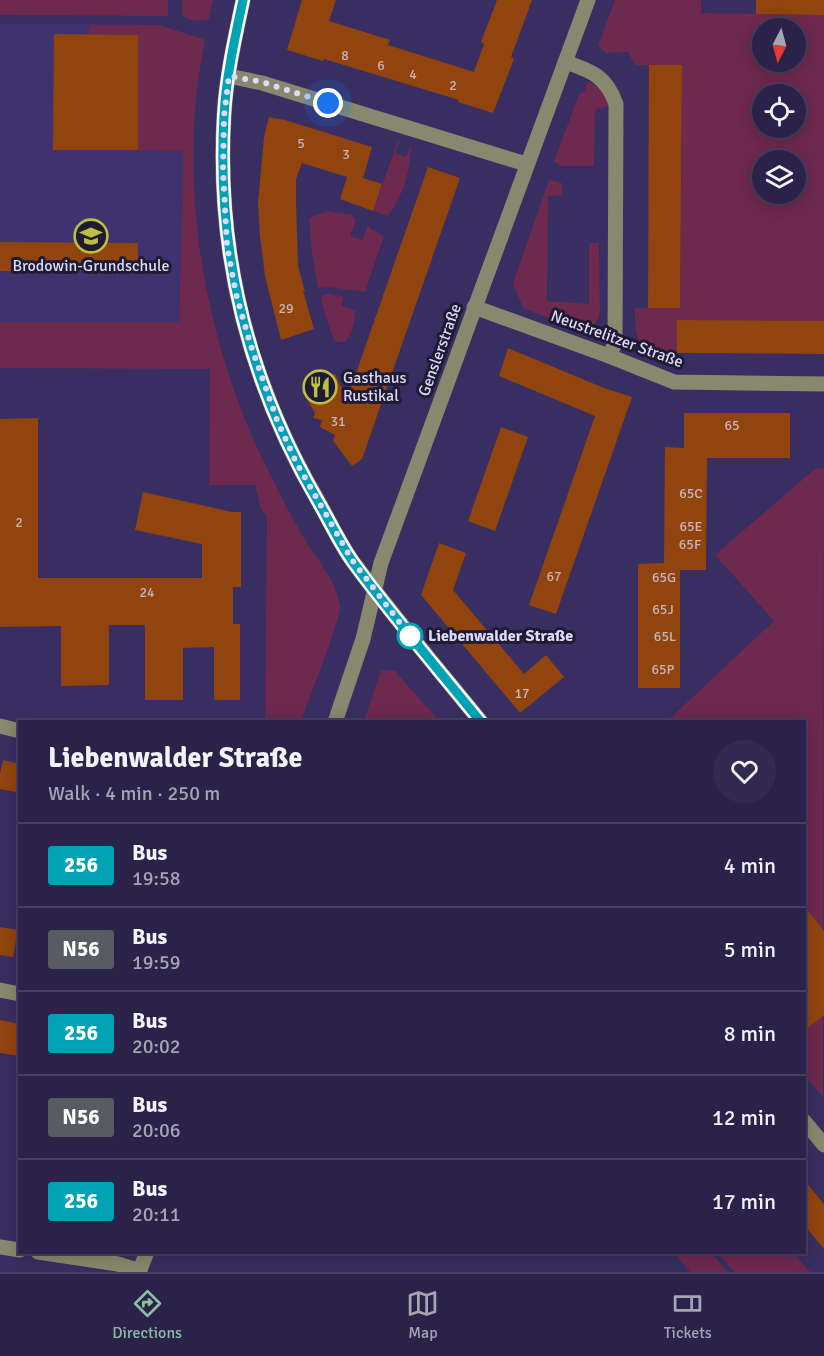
<!DOCTYPE html>
<meta charset="utf-8">
<style>
:root{--surface:#2a2249;--page:#322a50;--text:#f1f3f6;--muted:#a5a4b4;--line:#463f61;--accent:#8abfa5}
body{margin:0;font-family:Signika,sans-serif;background:var(--page);color:var(--text);height:100vh;display:flex;flex-direction:column;font-size:22px;white-space:nowrap}
*{box-sizing:border-box;margin:0}
p{font-size:20px;color:var(--muted)}
.icon{flex:none;width:33px;height:33px;fill:none;stroke:currentColor;stroke-width:2;stroke-linecap:round;stroke-linejoin:round}
.map{position:relative;flex:1;overflow:hidden}
.sheet{position:absolute;left:18px;top:720px;width:788px;height:534px;display:flex;flex-direction:column;background:var(--surface);border-radius:0px;box-shadow:0 3px 15px #0003,0 0 0 2px var(--line)}
.sheet>*{flex:none}
.badge{padding:0 12px;border-radius:4px;font-size:21px;line-height:39px}
.needle{width:39px;rotate:186deg}
.tools{position:absolute;left:752px;top:18px;display:grid;gap:12px}
.tools a{display:grid;place-items:center;width:54px;height:54px;border-radius:50%;background:var(--surface);box-shadow:0 3px 15px #0003,0 0 0 2px var(--line);font-size:30px}
.you{position:absolute;width:30px;height:30px;margin:-15px;border:4px solid #fff;border-radius:50%;background:#1a73e8;box-shadow:0 0 0 9px #1a73e833}
.map>.badge{position:absolute;translate:-50% -50%;box-shadow:0 0 0 3px #fff}
.round{display:grid;place-items:center;flex:none;width:63px;height:63px;border-radius:32px;background:var(--page)}
.head{display:flex;align-items:center;justify-content:space-between;height:102px;padding:0 30px}
h1{font-size:28px;font-weight:700;line-height:45px}
ul{padding:0;list-style:none}
li{display:flex;align-items:center;gap:18px;height:84px;padding:0 30px;border-top:2px solid var(--line)}
li div{flex:1}
li b{display:block;font-size:22px}
li em{font-style:normal}
li .badge{min-width:66px;font-weight:700;text-align:center}
.tabs{display:flex;justify-content:space-around;align-items:center;height:84px;border-top:2px solid var(--line);background:var(--surface);font-size:16px;color:var(--muted)}
.tabs a{display:grid;justify-items:center;gap:3px}
.tabs .selected{color:var(--accent)}
.map>svg:first-child{display:block}
</style>
<div class="map">
<svg width="824" height="1272" viewBox="0 0 824 1272">
<rect width="100%" height="100%" fill="#382e61"/>
<!-- built -->
<path fill="#3e336e" d="M 0,24 L 139,24 L 183,151 L 179,323 L 0,322 Z"/>
<!-- green -->
<g fill="#6d294e" fill-rule="evenodd">
<path d="M 0,0 L 168,0 L 168,16 L 0,15 Z"/>
<path d="M 183,0 L 213,0 L 209,19 C 200,21 189,22 182,14 Z"/>
<path d="M 615,0 L 701,0 L 701,13 L 824,15 L 824,321 L 678,320 L 677,365 C 641,354 634,345 635,308 L 680,308 L 682,65 L 635,65 L 628,52 L 606,53 L 598,46 ZM 762,28 L 795,28 L 795,62 L 762,62 ZM 762,94 L 795,94 L 795,128 L 762,128 ZM 762,160 L 795,160 L 795,194 L 762,194 Z"/>
<path d="M 90,25 L 159,25 L 203,39 L 205,42 C 175,179 205,346 268,470 C 281,496 294,522 309,546 C 322,566 336,581 340,606 C 342,616 307,704 301,721 L 265,721 L 267,516 L 261,509 L 255,485 L 209,485 L 210,369 L 0,368 L 0,322 L 179,322 L 183,151 L 138,150 L 138,35 L 89,34 Z"/>
<path d="M 588,81 C 600,88 605,92 609,106 L 596,109 L 595,114 L 594,166 L 563,166 L 554,162 L 579,94 L 584,92 Z"/>
<path d="M 398,140 L 399,141 L 395,153 L 406,157 L 411,145 C 410,170 404,195 388,216 L 373,211 Z"/>
<path d="M 549,180 L 562,183 L 562,195 L 548,196 L 547,301 L 589,304 L 589,243 L 599,243 L 600,311 C 597,326 590,330 574,328 L 523,308 L 513,283 Z"/>
<path d="M 328,211 L 352,215 L 356,220 L 350,236 L 362,240 L 368,225 L 371,229 L 384,236 L 365,292 L 329,287 L 318,288 L 312,254 L 309,218 Z"/>
<path d="M 329,294 L 344,297 L 341,305 L 356,311 C 354,322 353,334 345,342 L 336,342 L 331,333 L 321,300 L 322,295 Z"/>
<path d="M 816,468 L 824,469 L 823,1097 L 804,1074 L 804,722 L 666,722 L 774,621 L 715,555 Z"/>
<path d="M 381,670 L 395,671 L 439,721 L 364,721 Z"/>
<path d="M 681,1253 L 712,1253 L 727,1272 L 690,1272 L 677,1256 Z"/>
<path d="M 718,1253 L 793,1253 L 810,1272 L 734,1272 Z"/>
</g>
<!-- building -->
<g fill="#91440d">
<path d="M 302,0 L 336,0 L 329,21 L 390,40 L 388,45 L 474,72 L 484,44 L 481,42 L 497,0 L 532,0 L 511,57 L 514,59 L 493,113 L 458,102 L 459,100 L 324,59 L 323,61 L 287,50 Z"/>
<path d="M 756,0 L 824,0 L 824,15 L 756,14 Z"/>
<path d="M 54,34 L 138,35 L 138,150 L 53,150 Z"/>
<path d="M 649,65 L 682,65 L 680,308 L 648,308 Z"/>
<path d="M 269,117 L 285,120 L 372,147 L 363,178 L 382,184 L 373,211 L 340,199 L 347,177 L 302,163 L 296,179 L 296,200 L 298,266 L 305,292 L 303,291 L 314,329 L 281,340 L 265,276 L 260,236 L 258,203 L 264,137 Z"/>
<path d="M 428,167 L 460,178 L 362,459 L 352,466 L 333,441 L 335,435 L 320,427 L 322,420 L 313,418 L 315,413 L 302,391 L 335,374 L 347,399 Z"/>
<path d="M 0,242 L 138,243 L 138,271 L 0,271 Z"/>
<path d="M 677,320 L 824,321 L 824,354 L 677,353 Z"/>
<path d="M 508,348 L 604,388 L 632,397 L 556,614 L 529,605 L 595,416 L 499,376 Z"/>
<path d="M 684,413 L 790,413 L 790,458 L 707,458 L 706,570 L 680,570 L 680,688 L 638,688 L 638,564 L 664,563 L 665,447 L 684,448 Z"/>
<path d="M 38,418 L 38,578 L 202,578 L 202,544 L 135,530 L 143,492 L 232,512 L 241,512 L 241,587 L 233,587 L 233,624 L 240,624 L 240,700 L 214,700 L 214,647 L 183,648 L 183,700 L 145,700 L 145,625 L 109,625 L 109,685 L 61,686 L 61,626 L 0,627 L 0,419 Z"/>
<path d="M 501,427 L 528,437 L 495,531 L 468,521 Z"/>
<path d="M 439,543 L 466,553 L 453,590 L 524,674 L 546,655 L 564,677 L 520,713 L 421,595 Z"/>
<path d="M 3,760 L 20,764 L 20,793 L 0,789 L 0,773 Z"/>
<path d="M 804,906 L 824,931 L 824,1015 L 804,1031 Z"/>
<path d="M 0,927 L 18,930 L 13,957 L 0,955 Z"/>
<path d="M 0,1020 L 20,1024 L 20,1056 L 0,1053 Z"/>
<path d="M 804,1180 L 824,1204 L 824,1249 L 804,1225 Z"/>
</g>
<g fill="none" stroke-linecap="round" stroke-linejoin="round">
<!-- minor -->
<g stroke="#87886d" stroke-width="15">
<path d="M 243,0 C 235,38 226,77 224,116 C 216,254 248,380 317,499 C 329,520 339,542 353,562 C 394,617 438,669 481,722"/>
<path d="M 565,62 C 592,71 606,76 616,104 L 615,343 L 609,356"/>
<path d="M 229,76 L 262,83 L 526,164"/>
<path d="M 474,307 L 609,356 L 674,382 L 824,384"/>
<path d="M 335,722 L 363,639 L 381,563 L 588,0"/>
<path d="M 0,726 L 20,731"/>
<path d="M 0,990 L 20,994"/>
<path d="M 804,1121 L 824,1145"/>
<path d="M 0,1247 L 20,1250"/>
<path d="M 38,1252 L 118,1264 L 140,1271"/>
<path d="M 139,1272 L 147,1252"/>
</g>
</g>
<g fill="none" stroke-linecap="round" stroke-linejoin="round">
<!-- line casing -->
<g stroke="#fff" stroke-width="14">
<path id="line" d="M 243,0 C 235,38 226,77 224,116 C 216,256 249,383 319,503 C 330,522 340,544 353,562 C 393,617 438,669 481,722"/>
</g>
<!-- line -->
<use href="#line" stroke="#00a3b4" stroke-width="9"/>
<!-- walk -->
<path stroke="#dcd9f9" stroke-width="6" stroke-dasharray="0 10.8" d="M 328,103 L 262,82 L 229,76 L 224,116 L 223,171 L 227,245 L 236,294 L 250,343 L 277,420 L 296,462 L 352,560 L 410,636"/>
</g>
<!-- icons -->
<defs>
<g id="school-ring" transform="scale(1.725)"><circle r="9.5" fill="#1f1b32" stroke="#bebf42" stroke-width="1.5"/><path d="M0-5L7-2L0 1L-7-2ZM-4 1L0 2.5L4 1V4Q0 6-4 4Z" fill="#bebf42"/></g>
<g id="restaurant-ring" transform="scale(1.725)"><circle r="9.5" fill="#1f1b32" stroke="#bebf42" stroke-width="1.5"/><path d="M-5-6h1v4h1v-4h1v4h1v-4h1v5L-1.5 .5V6h-2V.5L-5-1ZM5-6V6H3V1.5H1.5Q1.5-4 5-6Z" fill="#bebf42"/></g>
</defs>
<g fill-rule="evenodd">
<use href="#school-ring" x="91" y="236"/>
<use href="#restaurant-ring" x="320" y="387"/>
</g>
<!-- markers -->
<circle fill="#fff" stroke="#00a3b4" stroke-width="3" cx="410" cy="636" r="12"/>
<g text-anchor="middle" dominant-baseline="central" stroke-width="6" stroke-linejoin="round" paint-order="stroke">
<!-- number labels -->
<g font-size="14" fill="#c9b4be">
<text x="345" y="55">8</text>
<text x="381" y="65">6</text>
<text x="413" y="74">4</text>
<text x="453" y="85">2</text>
<text x="301" y="143">5</text>
<text x="346" y="154">3</text>
<text x="286" y="308">29</text>
<text x="338" y="421">31</text>
<text x="732" y="425">65</text>
<text x="691" y="493">65C</text>
<text x="19" y="522">2</text>
<text x="691" y="526">65E</text>
<text x="690" y="544">65F</text>
<text x="554" y="576">67</text>
<text x="664" y="577">65G</text>
<text x="147" y="592">24</text>
<text x="663" y="609">65J</text>
<text x="665" y="636">65L</text>
<text x="663" y="669">65P</text>
<text x="522" y="693">17</text>
</g>
<!-- poi labels -->
<g font-size="16" fill="#dcd9f9" stroke="#1f1b32">
<text x="91" y="266">Brodowin-Grundschule</text>
<text x="343" y="378" text-anchor="start">Gasthaus<tspan x="343" dy="18">Rustikal</tspan></text>
</g>
<!-- street labels -->
<g font-size="16" fill="#dcd9f9" stroke="#1f1b32">
<text transform="translate(617 339) rotate(20)">Neustrelitzer Straße</text>
<text transform="translate(440 350) rotate(-70)">Genslerstraße</text>
</g>
<!-- stop labels -->
<g font-size="16" font-weight="bold" fill="#dcd9f9" stroke="#1f1b32" text-anchor="start">
<text x="428" y="636">Liebenwalder Straße</text>
</g>
</g>
</svg>
<div class="tools">
<a><svg class="needle" viewBox="-14 -14 28 28"><path d="M0-13l5 13h-10z" fill="#e53935"/><path d="M0 13l5-13h-10z" fill="#a5a4b4"/></svg></a>
<a><svg class="icon" aria-label="locate" viewBox="0 0 24 24"><circle cx="12" cy="12" r="6"/><path d="M12 2v4M12 18v4M2 12h4M18 12h4"/></svg></a>
<a><svg class="icon" aria-label="layers" viewBox="0 0 24 24"><path d="M12 4l9 5-9 5-9-5zM3 14l9 5 9-5"/></svg></a>
</div>
<div class="you" style="left:328px;top:103px"></div>
<section class="sheet">
<div class="head"><div><h1>Liebenwalder Straße</h1><p>Walk · 4 min · 250 m</p></div><a class="round"><svg class="icon" aria-label="heart" viewBox="0 0 24 24"><path d="M12 20l-8-8c-3-5 5-10 8-4 3-6 11-1 8 4z"/></svg></a></div>
<ul>
<li><span class="badge" style="background:#00a3b4;color:#fff">256</span><div><b>Bus</b><p>19:58</p></div><em>4 min</em></li>
<li><span class="badge" style="background:#595b62;color:#fff">N56</span><div><b>Bus</b><p>19:59</p></div><em>5 min</em></li>
<li><span class="badge" style="background:#00a3b4;color:#fff">256</span><div><b>Bus</b><p>20:02</p></div><em>8 min</em></li>
<li><span class="badge" style="background:#595b62;color:#fff">N56</span><div><b>Bus</b><p>20:06</p></div><em>12 min</em></li>
<li><span class="badge" style="background:#00a3b4;color:#fff">256</span><div><b>Bus</b><p>20:11</p></div><em>17 min</em></li>
</ul>
</section>
</div>
<nav class="tabs">
<a class="selected"><svg class="icon" aria-label="directions" viewBox="0 0 24 24"><path d="M12 3l9 9-9 9-9-9zM9 14v-3h6M13 9l2 2-2 2"/></svg>Directions</a>
<a><svg class="icon" aria-label="map" viewBox="0 0 24 24"><path d="M3 6l6-2 6 2 6-2v14l-6 2-6-2-6 2zM9 4v14M15 6v14"/></svg>Map</a>
<a><svg class="icon" aria-label="tickets" viewBox="0 0 24 24"><path d="M3 7h18v10H3zM15 7v10"/></svg>Tickets</a>
</nav>
